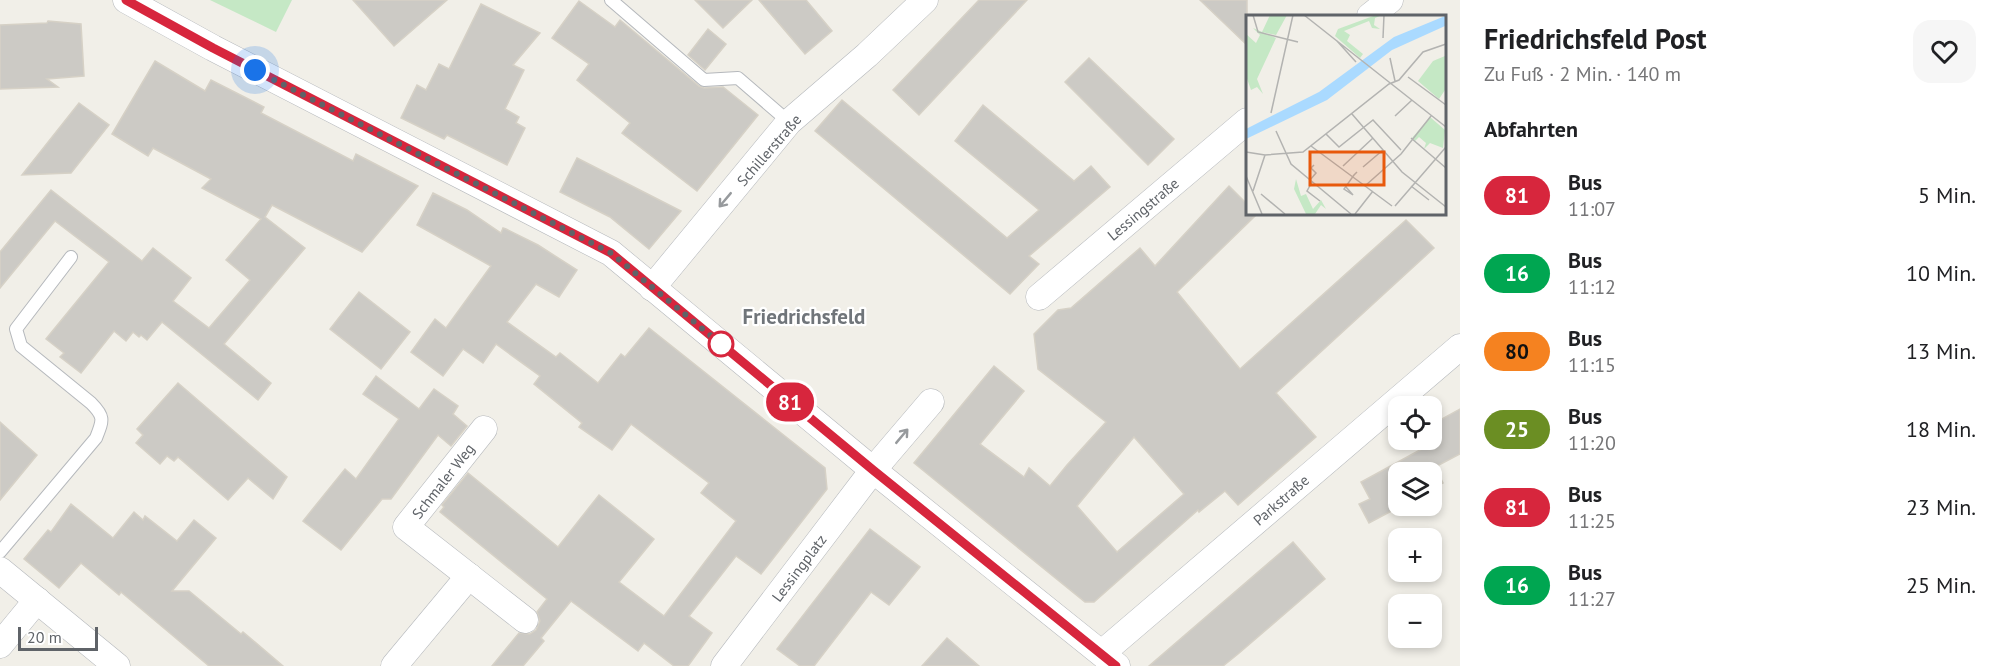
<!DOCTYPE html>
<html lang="de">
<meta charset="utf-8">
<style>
:root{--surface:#fff;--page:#f6f6f6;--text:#202124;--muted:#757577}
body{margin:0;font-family:"PT Sans",sans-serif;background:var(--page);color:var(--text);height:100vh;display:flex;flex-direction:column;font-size:22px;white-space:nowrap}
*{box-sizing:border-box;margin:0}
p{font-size:20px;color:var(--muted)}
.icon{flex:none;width:33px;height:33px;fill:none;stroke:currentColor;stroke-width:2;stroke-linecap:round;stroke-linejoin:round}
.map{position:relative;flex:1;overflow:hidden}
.panel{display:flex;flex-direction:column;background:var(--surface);width:540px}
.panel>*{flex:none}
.badge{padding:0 12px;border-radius:20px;font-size:21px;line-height:39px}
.tools{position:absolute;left:1388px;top:396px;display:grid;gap:12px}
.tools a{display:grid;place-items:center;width:54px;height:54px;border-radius:12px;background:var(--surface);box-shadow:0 3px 9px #0003;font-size:30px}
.scale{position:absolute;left:18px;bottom:15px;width:80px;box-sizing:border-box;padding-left:6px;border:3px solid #5f6368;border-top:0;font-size:16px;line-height:21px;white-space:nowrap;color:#5f6368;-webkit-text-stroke:4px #fff;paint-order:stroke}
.you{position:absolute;width:30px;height:30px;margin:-15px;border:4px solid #fff;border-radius:50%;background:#1a73e8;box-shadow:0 0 0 9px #1a73e833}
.map>.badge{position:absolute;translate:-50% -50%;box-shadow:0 0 0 3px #fff}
h2{padding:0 24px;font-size:22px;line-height:54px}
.round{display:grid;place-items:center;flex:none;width:63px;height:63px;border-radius:18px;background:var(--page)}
.overview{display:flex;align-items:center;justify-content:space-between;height:102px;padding:0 24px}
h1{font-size:28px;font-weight:800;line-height:45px}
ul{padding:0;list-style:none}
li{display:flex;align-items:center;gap:18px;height:78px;padding:0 24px}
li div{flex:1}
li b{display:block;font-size:22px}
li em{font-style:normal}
li .badge{min-width:66px;font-weight:700;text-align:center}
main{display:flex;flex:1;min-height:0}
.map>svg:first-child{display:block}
</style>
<main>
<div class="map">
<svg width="1460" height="666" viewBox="0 0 1460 666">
<rect width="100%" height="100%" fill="#f1efe8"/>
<!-- green -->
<path fill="#c5e8c5" d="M 210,0 L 292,0 L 276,32 Z"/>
<!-- building -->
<g fill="#cccac5" stroke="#d6d1c6" stroke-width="1.5" fill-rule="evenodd">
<path d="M 353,0 L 447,0 L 394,46 Z"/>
<path d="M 695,0 L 752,0 L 723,28 Z"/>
<path d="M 759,0 L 806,0 L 832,31 L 805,54 Z"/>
<path d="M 979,0 L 1027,0 L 919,115 L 893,90 Z"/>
<path d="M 1200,0 L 1247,0 L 1247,45 L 1224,23 Z"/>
<path d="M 579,1 L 615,27 L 620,20 L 699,86 L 704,88 L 723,87 L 758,115 L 697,191 L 622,133 L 630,123 L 577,80 L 589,64 L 552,38 Z"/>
<path d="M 481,4 L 540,33 L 513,65 L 524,70 L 505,109 L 519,117 L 516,123 L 525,128 L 507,165 L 447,135 L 444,139 L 401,118 L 417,85 L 426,90 L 439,64 L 449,69 Z"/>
<path d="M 48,21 L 81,24 L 84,76 L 47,79 L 58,87 L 0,89 L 0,25 L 47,23 Z"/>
<path d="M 708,29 L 726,44 L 705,70 L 688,55 Z"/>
<path d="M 1089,58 L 1174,139 L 1148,165 L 1065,82 Z"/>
<path d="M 155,61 L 205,91 L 211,80 L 264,107 L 261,113 L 353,161 L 356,154 L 418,186 L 362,252 L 272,205 L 265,217 L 305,248 L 224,344 L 271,383 L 258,400 L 162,322 L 147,340 L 141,335 L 139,337 L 133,332 L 126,341 L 114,331 L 81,373 L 60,357 L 64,353 L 46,339 L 109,262 L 55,221 L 0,288 L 0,252 L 51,190 L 142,261 L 153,248 L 191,278 L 173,301 L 209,328 L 250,280 L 226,260 L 261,219 L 202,188 L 211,179 L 153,148 L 148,156 L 112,134 Z"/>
<path d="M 842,100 L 1007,238 L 1039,210 L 955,141 L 983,105 L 1074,181 L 1091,166 L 1110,187 L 1029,256 L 1039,264 L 1010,294 L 815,131 Z"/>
<path d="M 79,103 L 109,125 L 71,173 L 22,175 Z"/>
<path d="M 577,158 L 681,211 L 649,249 L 610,217 L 560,192 Z"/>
<path d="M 1229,186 L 1247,204 L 1247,213 L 1257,214 L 1177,292 L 1240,369 L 1406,220 L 1434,248 L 1276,393 L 1316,437 L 1238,505 L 1225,491 L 1199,512 L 1198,510 L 1094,602 L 1085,602 L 914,463 L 994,366 L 1024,391 L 980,444 L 1024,477 L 1029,468 L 1050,486 L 1067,465 L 1106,422 L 1038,369 L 1034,334 L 1058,310 L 1071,308 L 1140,248 L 1155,266 ZM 1134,437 L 1184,494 L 1117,552 L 1077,506 Z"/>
<path d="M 433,193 L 467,210 L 501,233 L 503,228 L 506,229 L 538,245 L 577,270 L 559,297 L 536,284 L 507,322 L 556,357 L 560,353 L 598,383 L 621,354 L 625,357 L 649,328 L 825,468 L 827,489 L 761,574 L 736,556 L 689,616 L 712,633 L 688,666 L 674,666 L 644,643 L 638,651 L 571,601 L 541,638 L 544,641 L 523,666 L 492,666 L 519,633 L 530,634 L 536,630 L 540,621 L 537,612 L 547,599 L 440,512 L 444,507 L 442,505 L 468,473 L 558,547 L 599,495 L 654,539 L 619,582 L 664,616 L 736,521 L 701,493 L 709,483 L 631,424 L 612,450 L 579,427 L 582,423 L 534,384 L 540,376 L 496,344 L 483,363 L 463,349 L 443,376 L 411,352 L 435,319 L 446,328 L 491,266 L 417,225 Z"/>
<path d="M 359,292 L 410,332 L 381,369 L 330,329 Z"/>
<path d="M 376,376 L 419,409 L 434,389 L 458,406 L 453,414 L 467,426 L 451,446 L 438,435 L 391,499 L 382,499 L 341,550 L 303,521 L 345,469 L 356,479 L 399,419 L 363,394 Z"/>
<path d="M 178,383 L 287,477 L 273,499 L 248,478 L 228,500 L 178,457 L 174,461 L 167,456 L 160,464 L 136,443 L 143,435 L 137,429 Z"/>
<path d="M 1460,409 L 1460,454 L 1435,467 L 1443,483 L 1431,489 L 1431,472 L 1398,472 L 1398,506 L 1401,506 L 1369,523 L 1359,504 L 1370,499 L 1361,482 L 1431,444 L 1431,425 Z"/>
<path d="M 0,422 L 37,455 L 0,500 Z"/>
<path d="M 71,504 L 113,538 L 134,512 L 143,520 L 145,516 L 177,541 L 194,520 L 216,538 L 172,591 L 189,591 L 241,634 L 243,632 L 283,666 L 209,666 L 121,592 L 119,595 L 81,563 L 59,588 L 24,559 L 48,530 L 51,532 Z"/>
<path d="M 870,529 L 920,567 L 889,605 L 871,592 L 814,666 L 800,666 L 777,649 Z"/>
<path d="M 1293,542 L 1325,579 L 1238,654 L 1223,666 L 1149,666 Z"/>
<path d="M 947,638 L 979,666 L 922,666 Z"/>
</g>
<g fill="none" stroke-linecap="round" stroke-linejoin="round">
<!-- service casing -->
<g stroke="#b5b8bc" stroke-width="14">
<g id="service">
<path d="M 611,0 L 704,80 L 738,78 L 789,122"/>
<path d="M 0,552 L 96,438 C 103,420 105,417 91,403 L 21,346 L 16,329 L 71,257"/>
</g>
</g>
<!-- minor casing -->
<g stroke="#b5b8bc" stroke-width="27">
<g id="minor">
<path d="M 126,0 L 213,48 L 611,253 L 873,470 L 1117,666"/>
<path d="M 1370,16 L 1390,0"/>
<path d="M 652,288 L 789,122 L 867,55 L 925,0"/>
<path d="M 1039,297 L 1247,121"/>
<path d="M 484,429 L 406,527 L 525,620"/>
<path d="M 0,570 L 117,666"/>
<path d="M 0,645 L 37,600"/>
<path d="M 1102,653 L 1460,347"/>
<path d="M 394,666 L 469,576"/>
<path d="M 724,666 L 873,470 L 931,402"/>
</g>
</g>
<!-- service -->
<use href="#service" stroke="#fff" stroke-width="12"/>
<!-- minor -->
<use href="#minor" stroke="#fff" stroke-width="26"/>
</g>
<!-- one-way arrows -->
<defs><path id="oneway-shaft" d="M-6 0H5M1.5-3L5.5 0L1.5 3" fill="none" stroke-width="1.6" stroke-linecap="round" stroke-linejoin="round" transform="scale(1.5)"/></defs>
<g stroke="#979a9d">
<use href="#oneway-shaft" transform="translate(725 200) rotate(130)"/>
<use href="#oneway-shaft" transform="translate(902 436) rotate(-50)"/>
</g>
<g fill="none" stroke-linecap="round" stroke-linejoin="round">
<!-- line casing -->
<g stroke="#fff" stroke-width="14">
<path id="line" d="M 126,0 L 213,48 L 611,253 L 873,470 L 1116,666"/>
</g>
<!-- line -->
<use href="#line" stroke="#d7263d" stroke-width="9"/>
<!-- walk -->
<path stroke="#5f6368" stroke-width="6" stroke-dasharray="0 10.8" d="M 255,70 L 611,253 L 722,345 L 721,344"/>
</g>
<!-- markers -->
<circle fill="#fff" stroke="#d7263d" stroke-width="3" cx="721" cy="344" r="12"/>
<g text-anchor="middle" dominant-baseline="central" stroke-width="4.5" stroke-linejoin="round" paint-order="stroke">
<!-- street labels -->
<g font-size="15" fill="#5f6368" stroke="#fff">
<text transform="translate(769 150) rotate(-49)">Schillerstraße</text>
<text transform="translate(1143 209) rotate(-40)">Lessingstraße</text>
<text transform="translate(443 481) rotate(-52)">Schmaler Weg</text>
<text transform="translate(1281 500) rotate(-41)">Parkstraße</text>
<text transform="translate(799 568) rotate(-53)">Lessingplatz</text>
</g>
<!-- district labels -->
<g font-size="21" font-weight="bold" fill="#70757a" stroke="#fff">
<text x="804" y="316">Friedrichsfeld</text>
</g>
</g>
<!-- overview -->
<g transform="translate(1246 15)">
<rect width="200" height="200" fill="#f1efe8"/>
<path d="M 24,0 L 41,0 L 30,20 L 16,17 ZM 130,0 L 136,0 L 129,3 L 128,10 L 134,14 L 126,13 L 123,6 L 98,16 L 104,20 L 101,26 L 117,39 L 114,43 L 89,21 L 92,14 ZM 7,13 L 30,23 L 11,64 L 17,79 L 11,72 L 5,75 L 0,61 L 0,19 L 10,28 L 14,20 ZM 199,41 L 199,75 L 193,84 L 172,66 L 187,46 ZM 184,102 L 199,115 L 197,133 L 184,128 L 178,134 L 180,128 L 173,122 L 169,126 L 166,123 ZM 50,164 L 55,181 L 60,179 L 67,194 L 75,185 L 80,194 L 75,190 L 69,199 L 60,199 L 48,174 Z" fill="#c5e8c5"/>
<path d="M 199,1 L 199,11 L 146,35 L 81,85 L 0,124 L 0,114 L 73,77 L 148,22 Z" fill="#aadaff"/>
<path fill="none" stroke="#b3b3b1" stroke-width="1.5" d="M 7,0 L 12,17 L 52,27M 58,0 L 200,112M 137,23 L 138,0M 91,26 L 110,47M 144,43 L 149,66M 162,62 L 200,90M 25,98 L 47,0M 106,99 L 156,157 L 200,192M 149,101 L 166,85M 30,116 L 45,149 L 105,199M 80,119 L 93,132 L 127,105 L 155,135M 165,123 L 200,153M 65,131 L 146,191M 0,137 L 19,140M 97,151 L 127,123M 117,152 L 137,135M 0,161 L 16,199M 64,165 L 70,158 L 65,153 L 68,150M 66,167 L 61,176 L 74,186M 120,170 L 155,139 L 185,101M 165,171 L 183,185M 100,172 L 107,180 L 98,174 L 108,160 L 111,157M 7,176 L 19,140 L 57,137 L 143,69 L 153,65 L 177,37 L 200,29M 15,179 L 39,199M 149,191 L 200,132M 109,199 L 127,176"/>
<path fill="#e8590c" fill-opacity="0.15" stroke="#e8590c" stroke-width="3" d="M 64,137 L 138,137 L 138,170 L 64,170 Z"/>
<rect width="200" height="200" fill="none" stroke="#5f6368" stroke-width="3"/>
</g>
</svg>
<div class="tools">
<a><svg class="icon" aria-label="locate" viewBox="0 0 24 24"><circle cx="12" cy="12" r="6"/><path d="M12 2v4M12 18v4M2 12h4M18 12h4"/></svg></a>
<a><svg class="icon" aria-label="layers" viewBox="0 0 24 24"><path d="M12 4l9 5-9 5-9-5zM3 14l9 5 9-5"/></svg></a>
<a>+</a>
<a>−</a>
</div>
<div class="scale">20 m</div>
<div class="you" style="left:255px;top:70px"></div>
<b class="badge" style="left:790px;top:402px;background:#d7263d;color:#fff">81</b>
</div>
<section class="panel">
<div class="overview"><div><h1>Friedrichsfeld Post</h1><p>Zu Fuß · 2 Min. · 140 m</p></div><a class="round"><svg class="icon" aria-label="heart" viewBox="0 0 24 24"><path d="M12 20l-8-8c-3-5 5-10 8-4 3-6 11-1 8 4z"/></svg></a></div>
<h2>Abfahrten</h2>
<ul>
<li><span class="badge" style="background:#d7263d;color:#fff">81</span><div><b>Bus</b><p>11:07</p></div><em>5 Min.</em></li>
<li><span class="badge" style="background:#00a651;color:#fff">16</span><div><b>Bus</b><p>11:12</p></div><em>10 Min.</em></li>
<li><span class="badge" style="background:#f58220;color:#111">80</span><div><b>Bus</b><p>11:15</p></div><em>13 Min.</em></li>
<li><span class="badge" style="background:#6b8e23;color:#fff">25</span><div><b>Bus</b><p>11:20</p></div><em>18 Min.</em></li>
<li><span class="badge" style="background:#d7263d;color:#fff">81</span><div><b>Bus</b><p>11:25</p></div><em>23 Min.</em></li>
<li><span class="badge" style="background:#00a651;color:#fff">16</span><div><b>Bus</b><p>11:27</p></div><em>25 Min.</em></li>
</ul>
</section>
</main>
